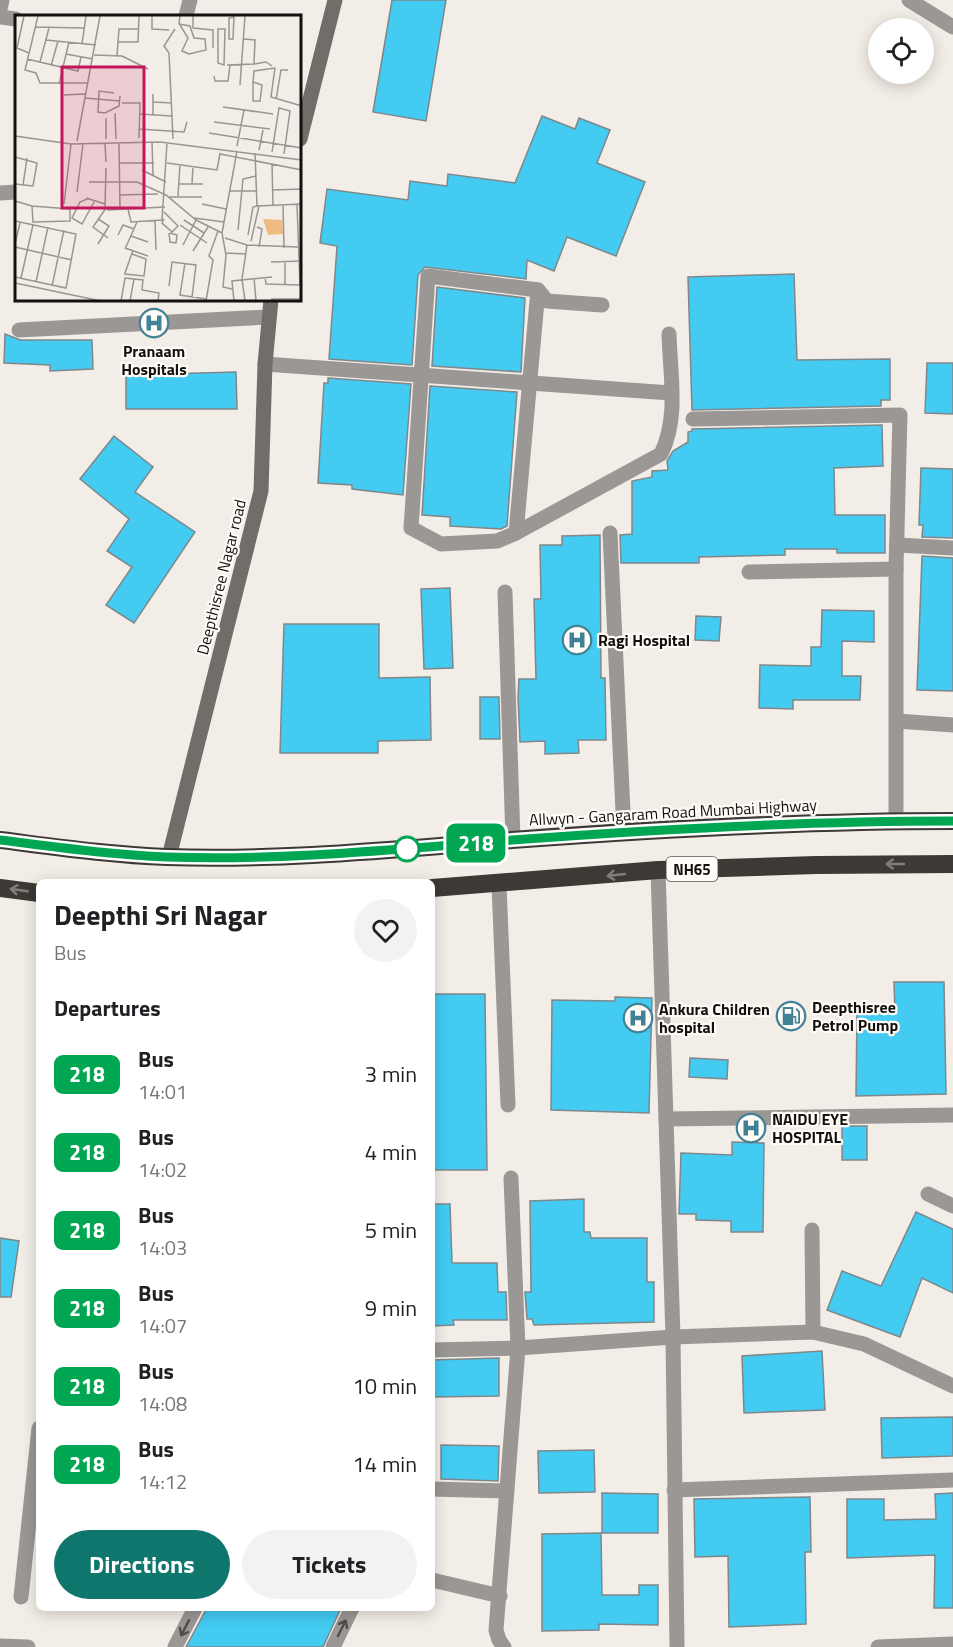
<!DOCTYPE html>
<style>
:root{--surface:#fff;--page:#f2f2f2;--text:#202124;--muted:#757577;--accent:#0f766e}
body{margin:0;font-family:"Titillium Web",sans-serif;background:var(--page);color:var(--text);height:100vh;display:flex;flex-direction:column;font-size:22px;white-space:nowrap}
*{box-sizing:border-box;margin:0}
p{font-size:20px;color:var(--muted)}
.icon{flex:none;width:33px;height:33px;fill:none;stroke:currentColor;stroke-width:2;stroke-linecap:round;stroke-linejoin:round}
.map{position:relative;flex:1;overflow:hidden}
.panel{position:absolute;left:36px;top:879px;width:399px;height:732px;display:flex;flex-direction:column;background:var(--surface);border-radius:9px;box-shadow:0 3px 15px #0003}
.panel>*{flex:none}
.badge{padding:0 12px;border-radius:9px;font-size:21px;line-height:39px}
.controls{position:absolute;left:868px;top:18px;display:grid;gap:12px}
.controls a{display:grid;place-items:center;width:66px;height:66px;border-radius:50%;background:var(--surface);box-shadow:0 3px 15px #0003;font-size:30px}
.map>.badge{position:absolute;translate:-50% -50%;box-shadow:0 0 0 3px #fff}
h2{padding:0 18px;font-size:22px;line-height:54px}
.round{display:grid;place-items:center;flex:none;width:63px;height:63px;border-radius:32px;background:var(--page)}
.headline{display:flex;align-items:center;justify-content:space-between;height:102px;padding:0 18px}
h1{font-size:28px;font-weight:700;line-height:45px}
.primary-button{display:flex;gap:12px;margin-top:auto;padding:12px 18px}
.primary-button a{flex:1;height:69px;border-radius:36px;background:var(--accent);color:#fff;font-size:24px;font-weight:700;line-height:69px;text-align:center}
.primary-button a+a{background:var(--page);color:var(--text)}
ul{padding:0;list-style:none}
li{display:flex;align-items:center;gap:18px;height:78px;padding:0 18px}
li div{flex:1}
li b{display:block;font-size:22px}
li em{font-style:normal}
li .badge{min-width:66px;font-weight:700;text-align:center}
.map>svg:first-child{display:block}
</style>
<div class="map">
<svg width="953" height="1647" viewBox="0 0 953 1647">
<rect width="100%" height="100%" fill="#f3ede7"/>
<!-- building -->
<g fill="#43cbf2" stroke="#7f878a" stroke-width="1.5">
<path d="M 392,0 L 446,0 L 426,121 L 373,112 Z"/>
<path d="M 542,116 L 575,129 L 579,118 L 610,130 L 597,163 L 645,182 L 616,256 L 567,237 L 554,271 L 527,260 L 526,279 L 425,267 L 418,275 L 412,365 L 329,359 L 337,246 L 320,243 L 327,189 L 408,200 L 410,181 L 447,186 L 448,174 L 515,183 Z"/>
<path d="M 794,274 L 797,360 L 890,359 L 890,400 L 881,400 L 881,406 L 692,410 L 688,277 Z"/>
<path d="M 437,287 L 525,298 L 521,372 L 432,366 Z"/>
<path d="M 5,334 L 20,340 L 92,340 L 93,369 L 50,371 L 50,365 L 4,363 Z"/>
<path d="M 927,363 L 953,363 L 953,414 L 925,413 Z"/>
<path d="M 236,372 L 237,409 L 126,409 L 126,375 Z"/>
<path d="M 328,378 L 411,384 L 403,495 L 352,489 L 352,485 L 318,483 L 324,383 L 328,383 Z"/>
<path d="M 430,386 L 517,392 L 507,526 L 501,529 L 450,526 L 450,517 L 422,515 Z"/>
<path d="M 882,425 L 883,466 L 834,468 L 835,515 L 885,515 L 885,553 L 837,553 L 837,549 L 785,549 L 785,555 L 699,557 L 699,563 L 621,563 L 620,535 L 632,534 L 632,481 L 652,477 L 652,471 L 668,470 L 667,461 L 673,451 L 688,442 L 688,432 L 692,431 L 692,429 Z"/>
<path d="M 114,436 L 153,467 L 135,492 L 195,532 L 134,623 L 106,605 L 132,567 L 107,551 L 129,519 L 80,479 Z"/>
<path d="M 921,468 L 953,469 L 953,538 L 922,537 L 923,525 L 919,525 Z"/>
<path d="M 600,535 L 601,678 L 605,678 L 606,740 L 578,740 L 579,753 L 545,754 L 545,741 L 520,742 L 518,697 L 519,679 L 536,679 L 534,599 L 541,599 L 540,545 L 562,545 L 562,536 Z"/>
<path d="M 922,556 L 953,558 L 953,691 L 917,690 Z"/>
<path d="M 450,588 L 453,668 L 424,669 L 421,589 Z"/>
<path d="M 822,610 L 874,611 L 874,642 L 842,641 L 842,676 L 861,676 L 860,700 L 793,700 L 793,709 L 759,708 L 760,665 L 811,666 L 811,647 L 821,647 Z"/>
<path d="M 696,616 L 721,617 L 719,641 L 695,640 Z"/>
<path d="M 284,624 L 379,624 L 379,678 L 430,677 L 431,740 L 378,741 L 378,753 L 280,753 Z"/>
<path d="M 480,697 L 499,697 L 500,739 L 480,739 Z"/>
<path d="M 894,982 L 944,982 L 946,1094 L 856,1096 L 857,1012 L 895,1012 Z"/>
<path d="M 432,994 L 485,994 L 487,1170 L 432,1170 Z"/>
<path d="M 615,997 L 652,998 L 649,1113 L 551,1110 L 552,1000 L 615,1001 Z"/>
<path d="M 690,1058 L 728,1060 L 727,1079 L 689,1077 Z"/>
<rect x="842" y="1126" width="25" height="34"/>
<path d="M 732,1142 L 764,1143 L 763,1232 L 731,1232 L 731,1221 L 696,1220 L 696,1214 L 679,1214 L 681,1153 L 732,1155 Z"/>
<path d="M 584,1199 L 584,1232 L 590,1232 L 591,1238 L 647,1238 L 647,1282 L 654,1282 L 654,1322 L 534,1325 L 532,1319 L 527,1319 L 525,1292 L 531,1292 L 530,1201 Z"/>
<path d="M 432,1204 L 450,1204 L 452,1263 L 497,1263 L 498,1292 L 506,1292 L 507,1320 L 453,1320 L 454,1325 L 432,1326 Z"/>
<path d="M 916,1212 L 953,1229 L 953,1293 L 922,1278 L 900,1337 L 827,1310 L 842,1271 L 881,1286 Z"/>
<path d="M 0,1238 L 19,1241 L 11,1297 L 0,1297 Z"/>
<path d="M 822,1351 L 825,1410 L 744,1413 L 742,1356 Z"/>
<path d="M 499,1358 L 499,1396 L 432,1397 L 432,1360 Z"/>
<path d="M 953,1417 L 953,1456 L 882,1458 L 881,1418 Z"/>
<path d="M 441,1445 L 499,1446 L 498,1481 L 441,1479 Z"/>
<path d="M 594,1450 L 595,1492 L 539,1493 L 538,1451 Z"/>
<path d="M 602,1493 L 658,1494 L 658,1533 L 602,1533 Z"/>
<path d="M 953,1493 L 953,1608 L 934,1608 L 935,1555 L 847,1558 L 847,1499 L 884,1499 L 884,1520 L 936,1519 L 935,1494 Z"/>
<path d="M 810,1497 L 811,1552 L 805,1552 L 806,1624 L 729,1627 L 728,1556 L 695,1557 L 694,1499 Z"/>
<path d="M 601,1533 L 602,1595 L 639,1595 L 639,1585 L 658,1585 L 658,1625 L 599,1624 L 599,1630 L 542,1631 L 542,1534 Z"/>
<path d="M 207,1608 L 341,1608 L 323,1647 L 186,1647 Z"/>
</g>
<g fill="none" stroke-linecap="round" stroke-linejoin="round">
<!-- street -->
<g stroke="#9a9795" stroke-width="15">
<path d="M 909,0 L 953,27"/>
<path d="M 0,9 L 2,0"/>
<path d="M 186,16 L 190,0"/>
<path d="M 0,17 L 16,19"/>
<path d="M 0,193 L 16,192"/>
<path d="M 602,305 L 547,301 L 538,290 L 428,276 L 411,528 L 441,544 L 497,541 L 516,533 L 661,454 C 679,418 670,374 669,334"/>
<path d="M 19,330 L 268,317"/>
<path d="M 265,364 L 671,393"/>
<path d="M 693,419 L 900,415 L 896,569 L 896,821"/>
<path d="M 516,533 L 538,290"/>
<path d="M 610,533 L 624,833"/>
<path d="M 898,545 L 953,548"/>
<path d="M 749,572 L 896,569"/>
<path d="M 505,592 L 513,840"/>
<path d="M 897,721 L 953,725"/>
<path d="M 658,870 L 673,1337 L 677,1647"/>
<path d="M 499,885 L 508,1105"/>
<path d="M 666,1119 L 953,1115"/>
<path d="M 928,1194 L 953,1206"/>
<path d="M 812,1230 L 813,1332"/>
<path d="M 432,1350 L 518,1348 L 673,1337 L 813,1332 L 864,1344 L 953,1386"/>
<path d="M 432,1489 L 507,1491"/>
<path d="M 674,1490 L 953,1480"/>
<path d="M 432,1580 L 500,1596"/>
<path d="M 21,1597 L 39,1428"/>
<path d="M 0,1646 L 28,1647"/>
<path d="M 175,1647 L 195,1608"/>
<path d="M 333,1647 L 352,1608"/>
<path d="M 504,1647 L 499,1640 L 496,1630 L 518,1348 L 511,1178"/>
<path d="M 878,1647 L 953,1644"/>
</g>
<!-- secondary -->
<g stroke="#716e6a" stroke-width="15">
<path d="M 300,139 L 335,0"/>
<path d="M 169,857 L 261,491 L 265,364 L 271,300"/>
</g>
<!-- highway -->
<g stroke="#3e3934" stroke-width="18">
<path d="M 0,840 C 56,847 111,855 167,857 C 282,861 397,849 512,840 C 659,829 806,821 953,821"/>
<path d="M 0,888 L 39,893"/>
<path d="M 432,888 L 658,870 L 816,865 L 953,864"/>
</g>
</g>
<!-- one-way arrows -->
<defs><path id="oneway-shaft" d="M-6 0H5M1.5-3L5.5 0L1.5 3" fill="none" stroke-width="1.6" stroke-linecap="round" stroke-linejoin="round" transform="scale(1.5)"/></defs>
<g stroke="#827d78">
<use href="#oneway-shaft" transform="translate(895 864) rotate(180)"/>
<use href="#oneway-shaft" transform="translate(616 875) rotate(174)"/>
<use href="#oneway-shaft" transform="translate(19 890) rotate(-172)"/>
</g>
<g stroke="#504d4b">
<use href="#oneway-shaft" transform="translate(185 1628) rotate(117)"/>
<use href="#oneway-shaft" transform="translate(342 1628) rotate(-63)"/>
</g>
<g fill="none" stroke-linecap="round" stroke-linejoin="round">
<!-- line casing -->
<g stroke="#fff" stroke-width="14">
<path id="line" d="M 0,840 C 56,847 111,855 167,857 C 282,861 397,849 512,840 C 659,829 806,821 953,821"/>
</g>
<!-- line -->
<use href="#line" stroke="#00a651" stroke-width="9"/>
</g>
<!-- icons -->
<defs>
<g id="hospital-ring" transform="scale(1.5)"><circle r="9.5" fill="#fffbf7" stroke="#428296" stroke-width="1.5"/><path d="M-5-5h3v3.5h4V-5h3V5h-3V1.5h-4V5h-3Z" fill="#428296"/></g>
<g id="fuel-ring" transform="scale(1.5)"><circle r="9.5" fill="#fffbf7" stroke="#428296" stroke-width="1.5"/><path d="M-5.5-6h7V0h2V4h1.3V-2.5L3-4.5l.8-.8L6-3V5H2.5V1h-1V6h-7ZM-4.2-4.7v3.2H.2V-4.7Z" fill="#428296"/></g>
</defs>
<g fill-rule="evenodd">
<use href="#hospital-ring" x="154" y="323"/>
<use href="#hospital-ring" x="577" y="640"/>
<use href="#fuel-ring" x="791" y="1016"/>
<use href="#hospital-ring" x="638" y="1018"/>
<use href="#hospital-ring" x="751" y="1128"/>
</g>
<!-- markers -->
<circle fill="#fff" stroke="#00a651" stroke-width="3" cx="407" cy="849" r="12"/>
<g text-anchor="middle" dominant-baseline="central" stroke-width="4.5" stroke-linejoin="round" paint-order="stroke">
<!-- shield labels -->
<rect fill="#fffbf7" stroke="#5a5755" stroke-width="1.5" x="666.5" y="857" width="51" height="24" rx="4.5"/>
<g font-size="15" font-weight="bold" fill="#13110f">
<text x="692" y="869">NH65</text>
</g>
<!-- poi labels -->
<g font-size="16" font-weight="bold" fill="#13110f" stroke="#fffbf7" text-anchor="start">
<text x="154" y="351" text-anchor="middle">Pranaam<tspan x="154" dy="18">Hospitals</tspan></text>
<text x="598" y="640">Ragi Hospital</text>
<text x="812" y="1007">Deepthisree<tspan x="812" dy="18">Petrol Pump</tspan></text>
<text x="659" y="1009">Ankura Children<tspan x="659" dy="18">hospital</tspan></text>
<text x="772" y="1119">NAIDU EYE<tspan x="772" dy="18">HOSPITAL</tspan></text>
</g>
<!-- street labels -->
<g font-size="16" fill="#13110f" stroke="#fffbf7">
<text transform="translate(221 577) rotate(-76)">Deepthisree Nagar road</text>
<text transform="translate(673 812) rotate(-3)">Allwyn - Gangaram Road Mumbai Highway</text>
</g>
</g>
<!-- overview -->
<g transform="translate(15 15)">
<rect width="286" height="286" fill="#f3ede7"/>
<path d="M 248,204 L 267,205 L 268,219 L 253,220 Z" fill="#f0bb81"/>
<path fill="none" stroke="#999591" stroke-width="1.5" d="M 9,1 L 2,33 L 14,38M 23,1 L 10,55 L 21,58 L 25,68 L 72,68M 137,1 L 137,14 L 154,15M 165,1 L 164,9 L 175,11 L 179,23 L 190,24 L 191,35 L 174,39 L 167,36 L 173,23 L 165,10M 178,1 L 178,13 L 198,15 L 198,33M 219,2 L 214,3 L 214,24 L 218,24 L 219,1M 20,12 L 69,13M 203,14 L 210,14 L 209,50 L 203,48 ZM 31,25 L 81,30M 103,27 L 123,27 L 124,1M 67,29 L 71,1M 51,39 L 78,44M 79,40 L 107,41 L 133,54M 102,40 L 104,14 L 123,14M 12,44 L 63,56 L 66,42M 25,47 L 34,13M 0,49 L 0,75M 239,49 L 251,47 L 257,51M 212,50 L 239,49 L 240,25 L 229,24M 36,51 L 43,26M 260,53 L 256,82 L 287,91M 199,61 L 200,66 L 213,66 L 215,50M 238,67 L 238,86 L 245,86 L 247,70 L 238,67 L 239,56 L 260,53M 44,69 L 54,27M 225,70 L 230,1M 99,78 L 84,76 L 83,97 L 90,98 L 104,91 L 105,81M 49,80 L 70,79M 70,83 L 105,86M 261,85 L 266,55 L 273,55M 138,87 L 157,88M 107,88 L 125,88 L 124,123M 208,92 L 258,99M 100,98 L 101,124M 124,99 L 157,101M 138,100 L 138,79M 91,103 L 91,124M 199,107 L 255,114M 124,114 L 169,117 L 172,107M 194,118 L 287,133M 0,121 L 56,129 L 145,127 L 287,145M 158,124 L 154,38 L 149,31 L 160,14M 62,126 L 85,1M 137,127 L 138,160M 104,128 L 105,194M 90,129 L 91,147M 222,131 L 229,95M 244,135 L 248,115M 257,137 L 264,93 L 275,96 L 269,139M 240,138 L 242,191M 205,139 L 287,155M 0,142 L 22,148 L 18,171 L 0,169M 105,148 L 139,148M 152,148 L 202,155 L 205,138M 257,149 L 258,190M 91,153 L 90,192 L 93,195 L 150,192M 127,155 L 151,167M 74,167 L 122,167 L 151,180 L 181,205 L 207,218M 164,169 L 188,169M 177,169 L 178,151M 8,170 L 12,143M 257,175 L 287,174M 214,176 L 241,176M 62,177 L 68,129M 105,180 L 143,179M 163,181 L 165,149M 154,182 L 187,182M 71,183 L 90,189M 72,184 L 65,187 L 57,203 L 67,209 L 79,187M 0,186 L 17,191 L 55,194 L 55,206 L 18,207 L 17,191M 49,189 L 56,129M 187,189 L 211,194M 282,189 L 285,270M 268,190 L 269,233M 242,191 L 287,189M 91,193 L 78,212 L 93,223M 113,194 L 116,207 L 147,205 L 152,128M 179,203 L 209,207M 149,204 L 147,208 L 157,217 L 163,211 L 149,197M 169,205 L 189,218M 0,206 L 61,219 L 51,273 L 0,262M 140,206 L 141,235M 165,210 L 192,228M 242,212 L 247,214 L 244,232M 223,215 L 228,164 L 241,161M 154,218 L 155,227 L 161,228 L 162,220 L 155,218M 103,220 L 108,210 L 119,214M 233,220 L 238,192 L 242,191M 116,221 L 133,227M 210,223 L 232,230 L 227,264 L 230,286M 236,226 L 244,191M 0,229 L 5,208M 83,229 L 94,211 L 83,204M 168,230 L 181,205M 232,230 L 283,232M 0,232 L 57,245M 110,233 L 133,241M 110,234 L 122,207M 178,236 L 193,212M 211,238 L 231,239M 117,239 L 131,244 L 129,261 L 110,259 L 110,258 L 117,238 L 118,236M 256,247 L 287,246M 270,247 L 270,269M 170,248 L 165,280 L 191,284M 250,262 L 251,269 L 286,270M 6,263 L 18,210M 239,263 L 241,286M 119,264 L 128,265 L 127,275 L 144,278 L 143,286M 21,267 L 33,212M 0,268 L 86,286M 37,271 L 49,215M 154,271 L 157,247 L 181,250 L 177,282M 217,274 L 208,272 L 211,240 L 207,218 L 222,136M 256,284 L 287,284M 106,286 L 110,263 L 119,264 L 115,286M 191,286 L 198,245 L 194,241 L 203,216M 219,286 L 217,266 L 257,262"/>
<path fill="#c2185b" fill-opacity="0.15" stroke="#c2185b" stroke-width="3" d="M 47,52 L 129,52 L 129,193 L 47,193 Z"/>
<rect width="286" height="286" fill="none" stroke="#13110f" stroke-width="3"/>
</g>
</svg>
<div class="controls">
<a><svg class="icon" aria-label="locate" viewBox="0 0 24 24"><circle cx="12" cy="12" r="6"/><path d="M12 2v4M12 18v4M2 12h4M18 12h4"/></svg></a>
</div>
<b class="badge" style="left:476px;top:843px;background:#00a651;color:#fff">218</b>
<section class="panel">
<div class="headline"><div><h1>Deepthi Sri Nagar</h1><p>Bus</p></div><a class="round"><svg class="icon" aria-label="heart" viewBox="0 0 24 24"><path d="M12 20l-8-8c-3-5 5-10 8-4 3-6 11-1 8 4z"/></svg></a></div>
<h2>Departures</h2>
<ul>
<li><span class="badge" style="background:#00a651;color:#fff">218</span><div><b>Bus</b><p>14:01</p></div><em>3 min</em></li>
<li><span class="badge" style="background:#00a651;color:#fff">218</span><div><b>Bus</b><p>14:02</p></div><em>4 min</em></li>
<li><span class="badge" style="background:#00a651;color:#fff">218</span><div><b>Bus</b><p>14:03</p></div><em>5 min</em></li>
<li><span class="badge" style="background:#00a651;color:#fff">218</span><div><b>Bus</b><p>14:07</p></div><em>9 min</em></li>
<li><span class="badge" style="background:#00a651;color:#fff">218</span><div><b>Bus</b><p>14:08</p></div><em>10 min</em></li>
<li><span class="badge" style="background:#00a651;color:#fff">218</span><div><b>Bus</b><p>14:12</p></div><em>14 min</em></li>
</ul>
<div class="primary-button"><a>Directions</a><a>Tickets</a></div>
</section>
</div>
